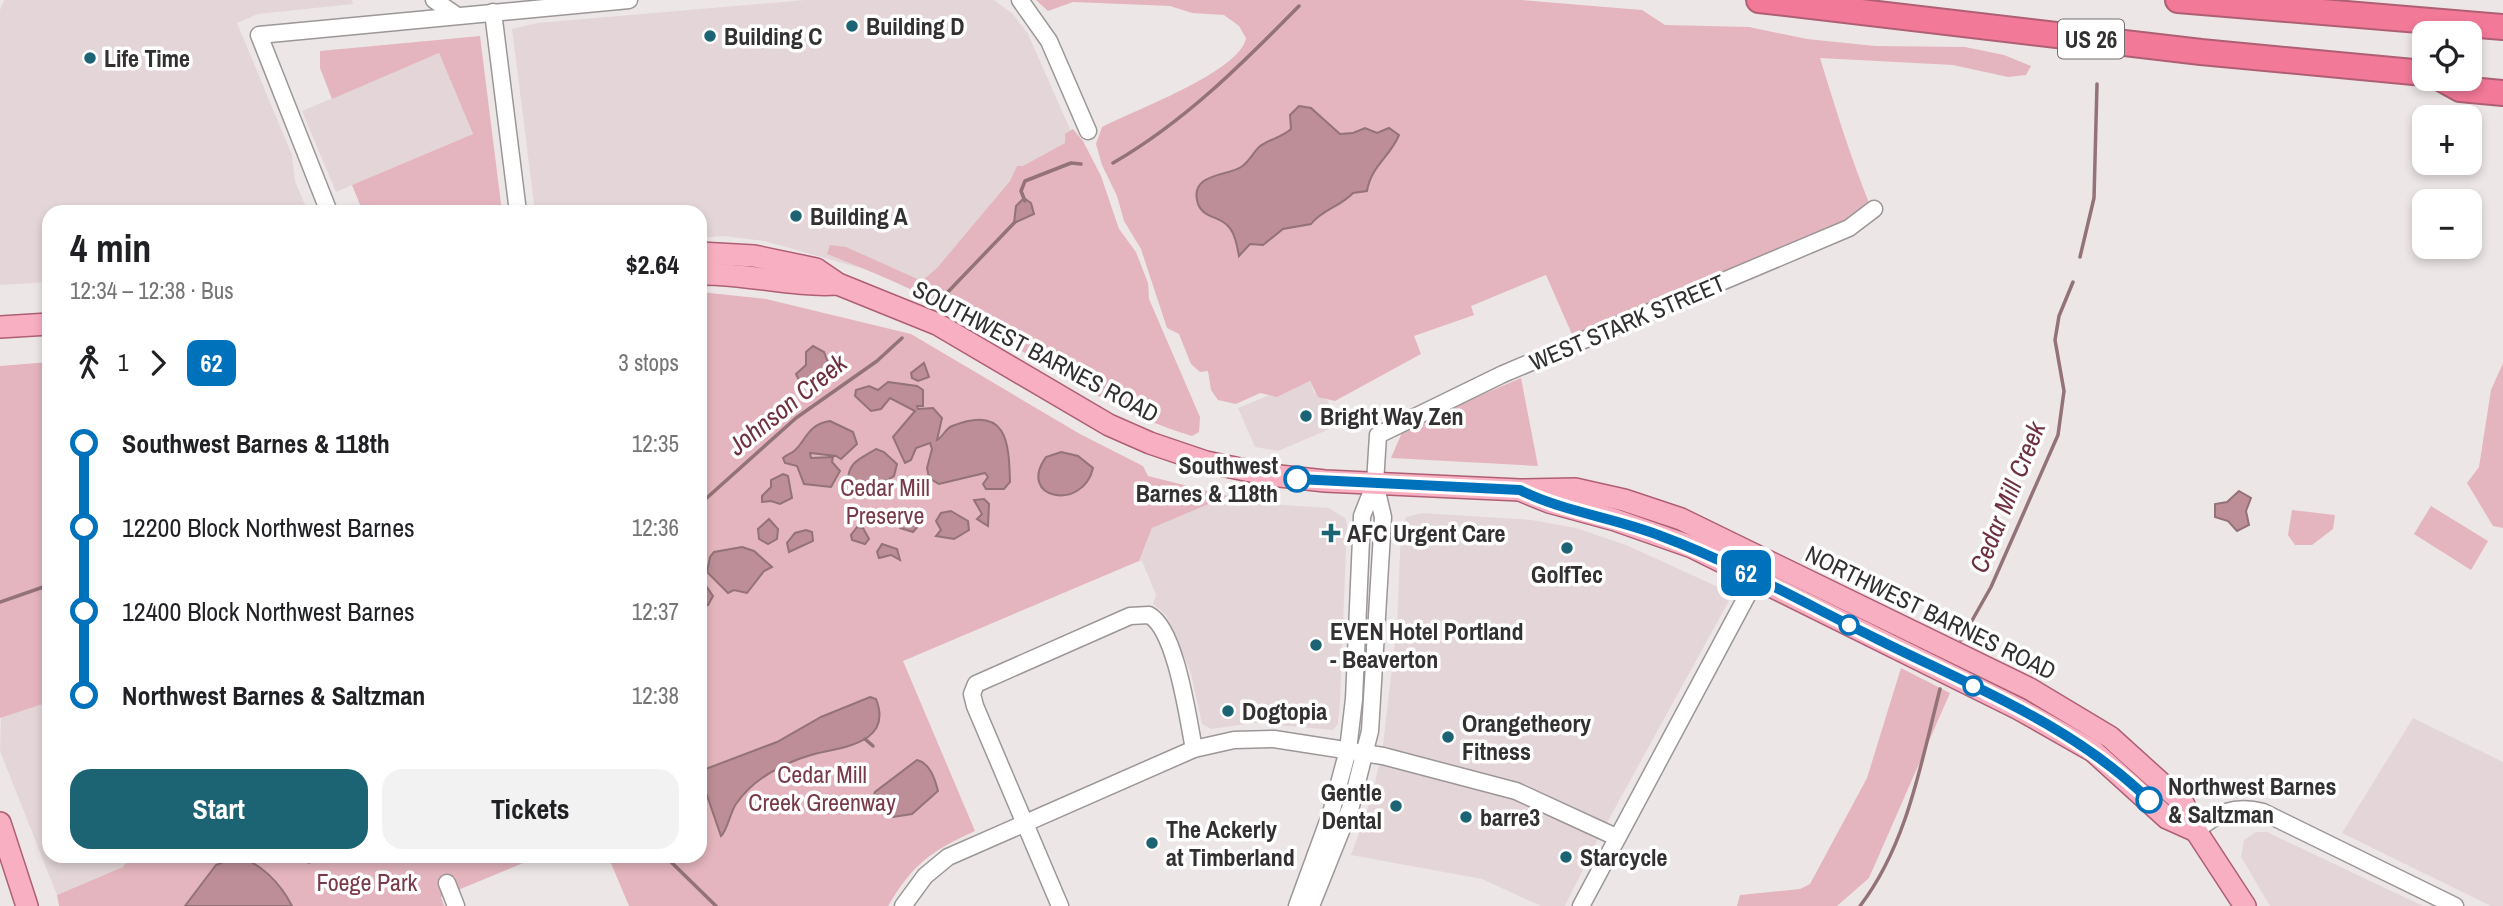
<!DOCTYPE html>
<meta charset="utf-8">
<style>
:root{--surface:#fff;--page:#f2f2f2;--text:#202124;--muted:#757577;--accent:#1c6373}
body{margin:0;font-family:"Archivo Narrow",sans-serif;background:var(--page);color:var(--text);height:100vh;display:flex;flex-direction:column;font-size:26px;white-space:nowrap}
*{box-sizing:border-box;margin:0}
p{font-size:23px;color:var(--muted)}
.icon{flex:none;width:38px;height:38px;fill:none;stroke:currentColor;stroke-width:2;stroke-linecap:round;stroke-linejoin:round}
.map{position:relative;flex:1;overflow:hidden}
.details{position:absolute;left:42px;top:205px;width:665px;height:658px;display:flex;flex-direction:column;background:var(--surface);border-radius:21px;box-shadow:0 4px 10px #0003}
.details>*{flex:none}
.badge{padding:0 14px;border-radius:10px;font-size:24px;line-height:46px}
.buttons{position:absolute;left:2412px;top:21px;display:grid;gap:14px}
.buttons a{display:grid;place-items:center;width:70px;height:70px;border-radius:14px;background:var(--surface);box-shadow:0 4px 10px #0003;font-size:35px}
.map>.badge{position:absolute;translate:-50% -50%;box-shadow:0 0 0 4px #fff}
.legs{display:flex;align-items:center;gap:10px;height:77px;padding:0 28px;font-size:23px}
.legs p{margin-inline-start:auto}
.headline{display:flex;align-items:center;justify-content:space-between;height:119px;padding:0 28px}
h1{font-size:38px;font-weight:800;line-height:52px}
.primary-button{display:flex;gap:14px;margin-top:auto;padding:14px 28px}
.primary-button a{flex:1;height:80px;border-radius:21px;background:var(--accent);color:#fff;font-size:28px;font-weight:800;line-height:80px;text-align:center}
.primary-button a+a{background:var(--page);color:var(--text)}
ul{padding:0 28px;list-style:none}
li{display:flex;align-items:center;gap:24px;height:84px;font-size:26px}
li i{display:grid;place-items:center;width:10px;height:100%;margin:0 9px;background:currentColor}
li i::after{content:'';width:18px;height:18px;margin:-9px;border:5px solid;border-radius:50%;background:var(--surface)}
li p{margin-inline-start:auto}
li:first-child i{background:linear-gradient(#0000 50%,currentColor 0)}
li:last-child i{background:linear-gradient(currentColor 50%,#0000 0)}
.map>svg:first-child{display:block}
</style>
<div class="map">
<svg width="2503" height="906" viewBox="0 0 2503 906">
<rect width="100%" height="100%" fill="#ede6e7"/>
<!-- built -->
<g fill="#e4d6d8">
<path d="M 4,0 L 352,0 L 353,4 L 258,14 L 237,23 L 292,155 L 295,181 L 308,212 L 49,212 L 49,282 L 0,285 L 0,10 Z"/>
<path d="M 805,0 L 994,0 L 1013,14 L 1028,34 L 1081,154 L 926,294 L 871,271 L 764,241 L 723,236 L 700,238 L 700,212 L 535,212 L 512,29 L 537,23 Z"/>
<path d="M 439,53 L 473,134 L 336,192 L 302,111 Z"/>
<path d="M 1310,381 L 1314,392 L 1328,401 L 1339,425 L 1278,451 L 1255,447 L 1238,408 L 1270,395 L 1279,396 Z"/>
<path d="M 1228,496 L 1233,497 L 1235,502 L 1329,508 L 1345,518 L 1347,525 L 1340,702 L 1338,724 L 1333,730 L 1253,723 L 1211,729 L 1202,724 L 1191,674 L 1166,615 L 1153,604 L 1156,595 L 1142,561 L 1139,561 L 1152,528 Z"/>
<path d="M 1422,513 L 1532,520 L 1576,528 L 1626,545 L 1727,591 L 1730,599 L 1598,839 L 1565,906 L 1541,906 L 1482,879 L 1351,855 L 1373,793 L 1383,744 L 1397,624 L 1401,530 L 1406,517 Z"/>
<path d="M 49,702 L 49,856 L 131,856 L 123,867 L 57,895 L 0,751 L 1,717 Z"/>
<path d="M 2413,718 L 2503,762 L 2503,906 L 2491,906 L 2342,833 Z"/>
<path d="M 2256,832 L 2267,832 L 2423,906 L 2270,906 L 2241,857 L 2244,840 Z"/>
</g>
<!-- green -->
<g fill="#e4b5be">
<path d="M 1036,0 L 1522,0 L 1642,10 L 1665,25 L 1749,27 L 1807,39 L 1875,46 L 1965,47 L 2004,55 L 2031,66 L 2026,75 L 2008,77 L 1953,65 L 1820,58 C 1835,107 1850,155 1869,203 L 1849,219 L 1574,339 L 1546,275 L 1471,306 L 1474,315 L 1414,336 L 1421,354 L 1335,401 L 1318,397 L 1310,381 L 1277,397 L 1260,393 L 1236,404 L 1218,400 L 1211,390 L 1208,371 L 1200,372 L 1191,364 L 1179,334 L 1167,328 L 1141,249 L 1124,221 L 1117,196 L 1102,165 L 1096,144 L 1102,127 C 1132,111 1240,72 1246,38 L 1239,26 L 1224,15 L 1192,13 L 1170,6 L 1073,2 L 1048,11 Z"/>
<path d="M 480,36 L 502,212 L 363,212 L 352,185 L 473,134 L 439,53 L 332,99 L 320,68 L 320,51 Z"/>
<path d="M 1073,129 L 1083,141 L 1101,176 L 1119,229 L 1136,252 L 1148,283 L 1149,299 L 1200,417 L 1199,432 L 1192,436 C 1107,411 1035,356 959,314 C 917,290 872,272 827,254 L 830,245 L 846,247 L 922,281 L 937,268 L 1010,181 L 1017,166 L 1023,166 L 1065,143 L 1065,134 Z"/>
<path d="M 700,292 L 766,299 L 911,334 L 1080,434 L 1143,466 L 1148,476 L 1228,496 L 1152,528 L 1139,561 L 903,661 L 975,831 C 931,851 913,864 888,906 L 629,906 L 608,856 L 700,856 Z"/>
<path d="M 49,362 L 49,702 L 0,718 L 0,366 Z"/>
<path d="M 2503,363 L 2503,528 L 2493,526 L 2467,483 L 2479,467 L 2491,390 Z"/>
<path d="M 1521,378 L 1538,466 L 1391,458 L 1404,428 Z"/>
<path d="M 2431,506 L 2488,541 L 2471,570 L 2414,534 Z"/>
<path d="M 2292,510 L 2335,515 L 2333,529 L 2312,545 L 2295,545 L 2288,535 Z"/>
<path d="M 1901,668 L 1950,693 L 1869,878 L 1837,906 L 1737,906 L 1740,895 L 1800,889 L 1810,884 L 1867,778 Z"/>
<path d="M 131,856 L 540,856 L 441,897 L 444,906 L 240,906 L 279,889 L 263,869 L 247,858 L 216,865 L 185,906 L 59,906 L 57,895 L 123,867 Z"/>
</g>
<!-- water -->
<g fill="#bd8e97" stroke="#937278" stroke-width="2">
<path d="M 1299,106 L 1311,108 L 1340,134 L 1353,133 L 1365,128 L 1377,133 L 1389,128 L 1399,135 C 1390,157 1371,166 1367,191 L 1353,193 C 1340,207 1323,209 1311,224 L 1283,229 L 1263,245 L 1250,244 L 1239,256 C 1237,246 1235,233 1228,226 C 1219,216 1203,218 1198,204 C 1188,173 1228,176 1241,167 C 1248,163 1253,153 1259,147 C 1269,139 1281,138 1291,129 L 1290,115 Z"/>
<path d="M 1024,198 L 1031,203 L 1034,214 L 1014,223 L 1016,206 Z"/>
<path d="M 813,346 L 824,352 L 830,368 L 823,378 L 801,385 L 796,374 L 806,365 L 806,352 Z"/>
<path d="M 924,363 L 929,377 L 918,381 L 912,378 L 911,373 Z"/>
<path d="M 888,382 L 917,386 L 923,390 L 923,406 L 917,406 L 918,409 L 933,408 L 942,418 L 937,440 C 943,437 945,429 952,426 C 1007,404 1009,442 1010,482 L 1004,489 L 986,489 L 983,484 L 988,477 L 985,473 L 939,484 L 929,478 L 927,468 L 932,449 L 930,443 L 916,448 L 911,460 L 905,463 L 893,437 L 915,411 L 890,398 L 881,409 L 871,411 L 855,396 L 856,390 L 869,386 L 878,390 Z"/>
<path d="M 830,421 L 853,432 L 857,444 L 841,459 L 836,456 L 810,453 L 811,458 L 833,457 L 832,462 L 840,471 L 831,487 L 804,484 L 797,466 L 785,463 L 783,458 C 786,455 790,454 794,451 C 805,443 807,424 830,421 Z"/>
<path d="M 876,449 L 884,452 L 897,464 L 894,476 L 874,488 L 855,486 L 848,479 C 849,461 862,458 876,449 Z"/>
<path d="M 1061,452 L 1078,456 L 1093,468 C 1083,512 1016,499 1046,457 Z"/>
<path d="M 783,474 L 788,476 L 792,498 L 780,504 L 771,501 L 762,502 L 762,496 L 771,487 L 771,480 Z"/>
<path d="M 2239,491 L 2251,498 L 2246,511 L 2249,525 L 2237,531 L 2228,521 L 2215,517 L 2215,504 L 2227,502 Z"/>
<path d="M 984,499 L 989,504 L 988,526 L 977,519 L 982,514 L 974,500 Z"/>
<path d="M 915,509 L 922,515 L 920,524 L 913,532 L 900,528 L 899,511 L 910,514 Z"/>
<path d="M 951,511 L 968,521 L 969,530 L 954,539 L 936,536 L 941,530 L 936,521 L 941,513 Z"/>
<path d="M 769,519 L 778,529 L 777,539 L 768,544 L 759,539 L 758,529 Z"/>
<path d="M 857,527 L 863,528 L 869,539 L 865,544 L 852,540 L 851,535 Z"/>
<path d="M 806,530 L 812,532 L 813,541 L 789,552 L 787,543 L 795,533 Z"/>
<path d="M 882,544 L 897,549 L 900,560 L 891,555 L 879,558 L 877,552 Z"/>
<path d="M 742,547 L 754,551 L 772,567 L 764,571 L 747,593 L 734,590 L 728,593 L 707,572 L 710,557 L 714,552 Z"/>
<path d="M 700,577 L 713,596 L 708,605 L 700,606 Z"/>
<path d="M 870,697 L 876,699 C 894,745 839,747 811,755 C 801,758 790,762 781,767 C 764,775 747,788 736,804 C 730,813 727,831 721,836 L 702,781 L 703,770 L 777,742 L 821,717 Z"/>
<path d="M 917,760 C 930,763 935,779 938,791 L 912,814 L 893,817 L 873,797 L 875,792 Z"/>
<path d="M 235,857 C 259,860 281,884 292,906 L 185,906 L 216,865 Z"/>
</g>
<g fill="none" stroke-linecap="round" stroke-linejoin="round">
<!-- stream -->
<g stroke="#937278" stroke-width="3.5">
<path d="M 1113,163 C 1184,122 1241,65 1299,6"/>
<path d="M 1025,201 L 1021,191 L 1025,181 L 1071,163 L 1081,164"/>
<path d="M 2080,257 L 2094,198 L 2097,84"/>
<path d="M 944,296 L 1015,222"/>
<path d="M 700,504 L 796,418 L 877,361 L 902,338"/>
<path d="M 0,602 L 49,585"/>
<path d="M 1961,640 L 1991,587 L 2058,435 L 2064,391 L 2055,340 L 2059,316 L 2073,282"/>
<path d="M 865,739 L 873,746"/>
<path d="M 298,856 L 309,862 L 323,856"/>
<path d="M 665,856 L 716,906"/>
<path d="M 1860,906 C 1907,845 1921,763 1940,689"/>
</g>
<!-- minor casing -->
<g stroke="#9c9697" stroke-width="19">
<g id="minor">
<path d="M 434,0 L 456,15"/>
<path d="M 1020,0 L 1049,41 L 1088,131"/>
<path d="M 493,12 L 518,212"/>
<path d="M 329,212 L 259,35 L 629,0"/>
<path d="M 2196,831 C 2218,813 2234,804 2263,812 L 2455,906"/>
<path d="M 447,883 L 456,906"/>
<path d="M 903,906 L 925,876 L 948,857 L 1194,749 L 1234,740 L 1274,739 L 1383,756 L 1516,791 L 1616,837"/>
<path d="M 1060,906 L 975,706 L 972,694 L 976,684 L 1130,616 L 1149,615 C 1176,629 1188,719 1194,749"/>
<path d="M 1297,906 L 1331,813 L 1348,750 L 1354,699 L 1362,516 L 1375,483"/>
<path d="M 1311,906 L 1351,806 L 1370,731 L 1383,517 L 1375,483 L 1378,435 L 1503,374 L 1849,228 L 1874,209"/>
<path d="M 1581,906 L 1756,579"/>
</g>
</g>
<!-- major casing -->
<g stroke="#af5f74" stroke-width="24">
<g id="major">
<path d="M 700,253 L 754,256 L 816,269 L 838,284 L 937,324 L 1109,425 L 1150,443 L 1206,462 L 1270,475 L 1325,481 L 1520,490 L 1575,489 L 1624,500 L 1681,519 L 2030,689 L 2110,737 L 2183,803 L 2196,831 L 2245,906"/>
<path d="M 700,274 C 746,273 792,287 838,284"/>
<path d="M 0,327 L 49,324"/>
<path d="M 1522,491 L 1549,502 L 1615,520 L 1692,547 L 2019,709 L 2093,751 L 2167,818 L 2196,831"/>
<path d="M 0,823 L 27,906"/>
</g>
</g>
<!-- highway casing -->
<g stroke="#af5f74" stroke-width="28">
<g id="highway">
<path d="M 1759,0 L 2201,52 L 2424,73"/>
<path d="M 2178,0 L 2503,27"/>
<path d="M 2442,79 L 2460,89 L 2503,93"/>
</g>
</g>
<!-- minor -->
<use href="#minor" stroke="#fff" stroke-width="16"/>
<!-- major -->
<use href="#major" stroke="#f8afc1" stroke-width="21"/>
<!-- highway -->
<use href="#highway" stroke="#f37998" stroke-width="24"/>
</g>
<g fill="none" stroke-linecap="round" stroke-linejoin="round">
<!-- line-1 casing -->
<g stroke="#fff" stroke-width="16">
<path id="line-1" d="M 1297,479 L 1520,490 C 1564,512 1616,518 1661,536 C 1736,564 1806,604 1877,639 C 1971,686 2073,725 2149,800"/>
</g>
<!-- line-1 -->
<use href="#line-1" stroke="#0072bc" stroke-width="10"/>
</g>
<!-- markers -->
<g fill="#1c6373" stroke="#fff" stroke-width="2.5">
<circle cx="852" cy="26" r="7"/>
<circle cx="710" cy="36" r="7"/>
<circle cx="90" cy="58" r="7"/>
<circle cx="796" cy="216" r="7"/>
<circle cx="1306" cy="416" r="7"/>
<path d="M1327.5 522.5h7v7h7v7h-7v7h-7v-7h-7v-7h7z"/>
<circle cx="1567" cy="548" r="7"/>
<circle cx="1316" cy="645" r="7"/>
<circle cx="1228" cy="711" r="7"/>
<circle cx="1448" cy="737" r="7"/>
<circle cx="1396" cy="806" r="7"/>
<circle cx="1466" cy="817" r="7"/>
<circle cx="1152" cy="843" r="7"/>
<circle cx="1566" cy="857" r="7"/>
</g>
<g fill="#fff" stroke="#0072bc" stroke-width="3.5">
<circle cx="1297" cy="479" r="12"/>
<circle cx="1849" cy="625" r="9"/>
<circle cx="1973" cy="686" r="9"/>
<circle cx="2149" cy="800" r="12"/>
</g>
<g text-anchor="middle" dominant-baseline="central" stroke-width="7" stroke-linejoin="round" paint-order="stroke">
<!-- shield labels -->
<rect fill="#fff" stroke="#706e6e" stroke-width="2" x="2058" y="19.5" width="66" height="39" rx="5"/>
<g font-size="23" font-weight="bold" fill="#323030">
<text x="2091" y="39">US 26</text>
</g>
<!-- poi labels -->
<g font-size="24" font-weight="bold" fill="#323030" stroke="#fff" text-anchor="start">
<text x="866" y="26">Building D</text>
<text x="724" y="36">Building C</text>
<text x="104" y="58">Life Time</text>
<text x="810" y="216">Building A</text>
<text x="1320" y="416">Bright Way Zen</text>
<text x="1347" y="533">AFC Urgent Care</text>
<text x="1567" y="574" text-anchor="middle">GolfTec</text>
<text x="1330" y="631">EVEN Hotel Portland<tspan x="1330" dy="28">- Beaverton</tspan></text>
<text x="1242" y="711">Dogtopia</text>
<text x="1462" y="723">Orangetheory<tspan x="1462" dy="28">Fitness</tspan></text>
<text x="1382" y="792" text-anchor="end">Gentle<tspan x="1382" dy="28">Dental</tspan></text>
<text x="1480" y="817">barre3</text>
<text x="1166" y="829">The Ackerly<tspan x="1166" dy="28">at Timberland</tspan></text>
<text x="1580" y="857">Starcycle</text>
</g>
<!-- street labels -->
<g font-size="24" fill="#323030" stroke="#fff">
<text transform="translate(1627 322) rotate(-23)">WEST STARK STREET</text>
<text transform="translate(1036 351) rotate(28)">SOUTHWEST BARNES ROAD</text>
<text transform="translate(1931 612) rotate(26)">NORTHWEST BARNES ROAD</text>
</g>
<!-- stop labels -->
<g font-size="24" font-weight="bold" fill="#323030" stroke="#fff" text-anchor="end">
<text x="1278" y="465">Southwest<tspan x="1278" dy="28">Barnes &amp; 118th</tspan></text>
<text x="2168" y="786" text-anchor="start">Northwest Barnes<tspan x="2168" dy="28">&amp; Saltzman</tspan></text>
</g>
<!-- park labels -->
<g font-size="24" fill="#783a49" stroke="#fff">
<text x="885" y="487">Cedar Mill<tspan x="885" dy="28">Preserve</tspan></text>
<text x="822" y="774">Cedar Mill<tspan x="822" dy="28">Creek Greenway</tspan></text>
<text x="367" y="882">Foege Park</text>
</g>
<!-- water labels -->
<g font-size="26" font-style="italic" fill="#6e3141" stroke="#fff">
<text transform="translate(787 404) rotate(-39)">Johnson Creek</text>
<text transform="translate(2007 497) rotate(-68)">Cedar Mill Creek</text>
</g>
</g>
</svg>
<div class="buttons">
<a><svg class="icon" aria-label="locate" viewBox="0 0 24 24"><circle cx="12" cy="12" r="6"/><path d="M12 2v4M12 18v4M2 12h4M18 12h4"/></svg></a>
<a>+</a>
<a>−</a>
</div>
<b class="badge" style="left:1746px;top:573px;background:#0072bc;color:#fff">62</b>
<section class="details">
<div class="headline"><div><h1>4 min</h1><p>12:34 – 12:38 · Bus</p></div><b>$2.64</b></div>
<div class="legs"><svg class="icon" aria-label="walk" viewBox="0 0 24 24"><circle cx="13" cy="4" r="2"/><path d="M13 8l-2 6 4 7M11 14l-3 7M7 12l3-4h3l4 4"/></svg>1<svg class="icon" aria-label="forward" viewBox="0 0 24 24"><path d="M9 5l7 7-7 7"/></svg><b class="badge" style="background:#0072bc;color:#fff">62</b><p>3 stops</p></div>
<ul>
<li><i style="color:#0072bc"></i><b>Southwest Barnes &amp; 118th</b><p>12:35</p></li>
<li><i style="color:#0072bc"></i><span>12200 Block Northwest Barnes</span><p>12:36</p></li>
<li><i style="color:#0072bc"></i><span>12400 Block Northwest Barnes</span><p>12:37</p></li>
<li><i style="color:#0072bc"></i><b>Northwest Barnes &amp; Saltzman</b><p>12:38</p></li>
</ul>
<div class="primary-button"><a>Start</a><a>Tickets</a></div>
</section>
</div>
